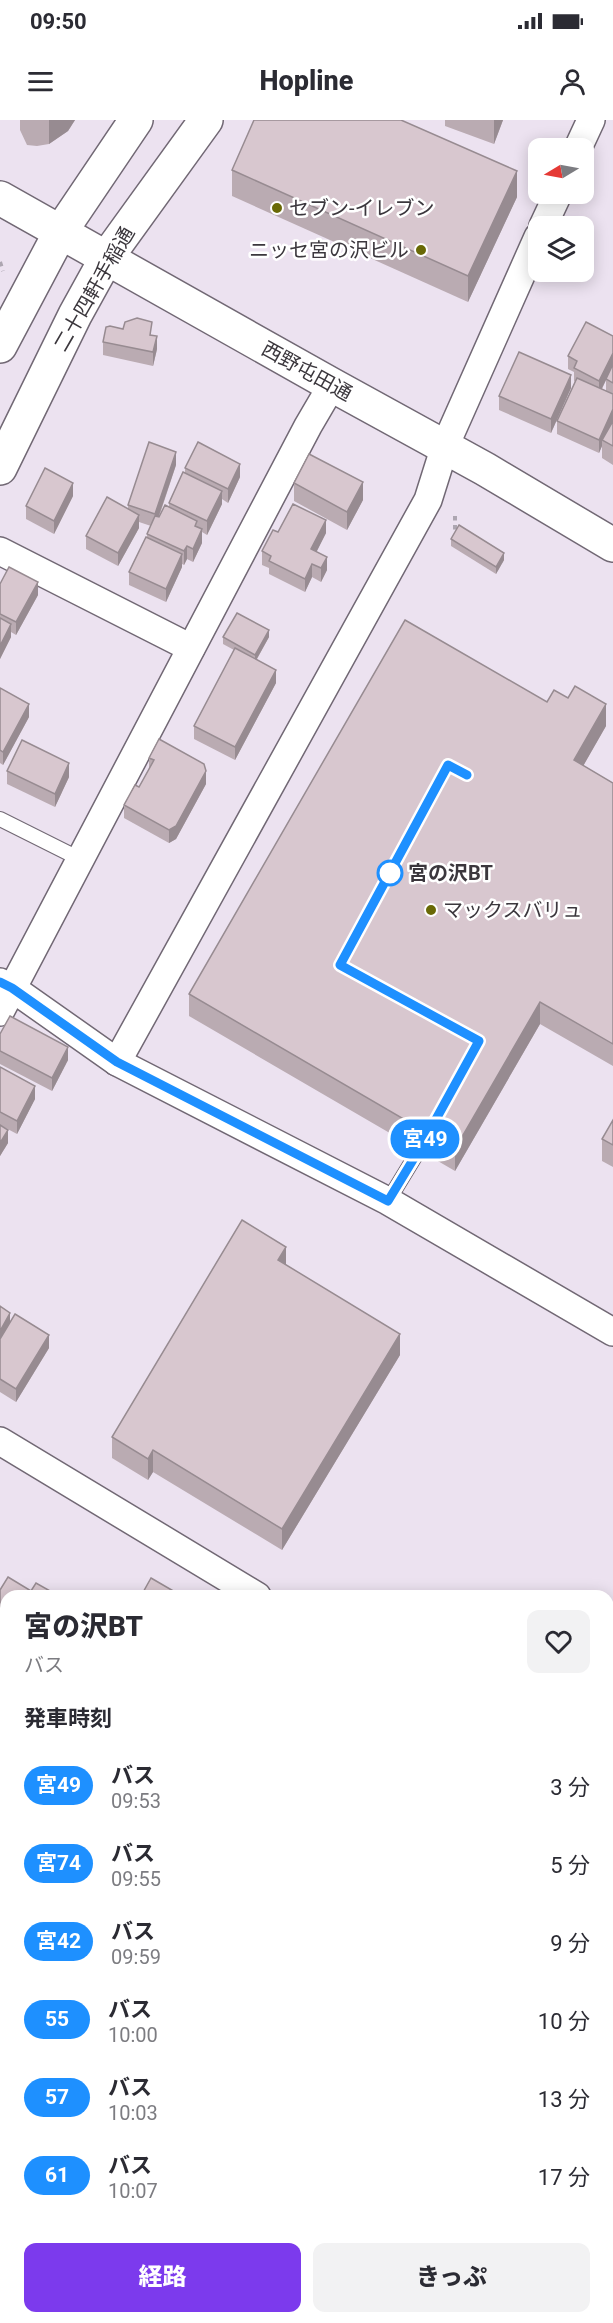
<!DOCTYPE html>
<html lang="ja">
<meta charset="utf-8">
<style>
:root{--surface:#fff;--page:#f2f2f3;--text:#2b2b33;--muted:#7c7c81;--accent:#7c3aed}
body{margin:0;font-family:Roboto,"Noto Sans JP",sans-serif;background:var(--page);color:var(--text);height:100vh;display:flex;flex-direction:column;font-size:22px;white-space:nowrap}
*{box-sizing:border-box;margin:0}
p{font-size:20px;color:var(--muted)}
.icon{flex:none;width:33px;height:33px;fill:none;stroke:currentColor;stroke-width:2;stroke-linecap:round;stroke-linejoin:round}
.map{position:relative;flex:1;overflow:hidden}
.details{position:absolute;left:0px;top:1470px;width:614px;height:734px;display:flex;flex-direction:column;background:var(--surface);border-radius:18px 18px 0 0;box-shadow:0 3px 15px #0003}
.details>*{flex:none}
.badge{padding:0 12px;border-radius:20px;font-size:21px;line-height:39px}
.needle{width:39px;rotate:260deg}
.tools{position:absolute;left:528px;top:18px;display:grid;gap:12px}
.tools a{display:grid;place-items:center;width:66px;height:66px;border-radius:12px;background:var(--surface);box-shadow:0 3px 15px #0003;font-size:30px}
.map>.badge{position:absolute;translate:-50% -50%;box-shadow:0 0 0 3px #fff}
h2{padding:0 24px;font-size:22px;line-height:54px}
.round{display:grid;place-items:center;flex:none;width:63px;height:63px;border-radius:12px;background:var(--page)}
.headline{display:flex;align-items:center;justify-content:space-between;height:102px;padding:0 24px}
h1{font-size:28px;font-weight:800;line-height:45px}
.action{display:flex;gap:12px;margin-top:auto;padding:12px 24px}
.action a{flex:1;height:69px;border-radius:12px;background:var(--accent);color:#fff;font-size:24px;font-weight:800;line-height:69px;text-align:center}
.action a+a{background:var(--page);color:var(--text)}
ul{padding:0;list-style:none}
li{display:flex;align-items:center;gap:18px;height:78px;padding:0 24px}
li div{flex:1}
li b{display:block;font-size:22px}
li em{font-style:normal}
li .badge{min-width:66px;font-weight:700;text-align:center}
.status{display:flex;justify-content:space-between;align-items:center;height:42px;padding:0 30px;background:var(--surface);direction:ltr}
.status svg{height:16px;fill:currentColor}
header{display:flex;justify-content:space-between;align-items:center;height:78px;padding:0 24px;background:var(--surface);font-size:27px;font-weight:800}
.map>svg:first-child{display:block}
</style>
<div class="status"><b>09:50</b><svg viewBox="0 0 49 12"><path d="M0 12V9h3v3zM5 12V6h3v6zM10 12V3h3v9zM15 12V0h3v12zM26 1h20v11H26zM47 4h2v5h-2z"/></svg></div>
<header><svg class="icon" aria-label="menu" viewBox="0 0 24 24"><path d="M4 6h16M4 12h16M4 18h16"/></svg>Hopline<svg class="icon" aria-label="person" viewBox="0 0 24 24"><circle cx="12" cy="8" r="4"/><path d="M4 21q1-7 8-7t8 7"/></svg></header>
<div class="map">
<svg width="613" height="2203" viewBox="0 0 613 2203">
<rect width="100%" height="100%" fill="#ece2f0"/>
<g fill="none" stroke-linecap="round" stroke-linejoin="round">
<!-- lane casing -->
<g stroke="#716874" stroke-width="16">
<g id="lane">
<path d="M 0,699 L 80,739"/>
<path d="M 388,1081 L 419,1030"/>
</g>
</g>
<!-- street casing -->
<g stroke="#716874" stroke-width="30">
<g id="street">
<path d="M 578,28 L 591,0"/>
<path d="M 543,106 L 558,74"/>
<path d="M 0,431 L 191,528"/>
<path d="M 0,862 L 12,868 L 117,942 L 388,1081 L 613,1212"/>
<path d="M 0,892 L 308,306 L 332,265"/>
<path d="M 117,942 L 428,380 L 445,326 L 538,117"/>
<path d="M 0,1321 L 257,1476"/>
<path d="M 0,1543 L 6,1547"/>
<path d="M 0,1660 L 6,1674"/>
<path d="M 608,1687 L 613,1691"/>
<path d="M 0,1751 L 6,1752"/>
<path d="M 608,1834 L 613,1824"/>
<path d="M 608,2075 L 613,2078"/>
<path d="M 114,2198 L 127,2203"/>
<path d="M 227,2203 L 230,2198"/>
<path d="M 408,2203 L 411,2198"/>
</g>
</g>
<!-- secondary casing -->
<g stroke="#716874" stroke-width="36">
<g id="secondary">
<path d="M 0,78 L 332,265 L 485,349 L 613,425"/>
<path d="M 0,226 L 61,111 L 136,0"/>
<path d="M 0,348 L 75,195 L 107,137 L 206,0"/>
</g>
</g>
<!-- highway casing -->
<g stroke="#716b9d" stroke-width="36">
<path id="highway" d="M 0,2170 L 6,2184"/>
</g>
<!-- path -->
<g stroke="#ada6b1" stroke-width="4" stroke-dasharray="4.5 4.5" stroke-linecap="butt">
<path d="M 0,142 L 3,151"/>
<path d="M 455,396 L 455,415"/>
</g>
<!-- lane -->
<use href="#lane" stroke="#fff" stroke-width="14"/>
<!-- street -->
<use href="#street" stroke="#fff" stroke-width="27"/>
<!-- secondary -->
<use href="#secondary" stroke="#fff" stroke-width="33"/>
<!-- highway -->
<use href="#highway" stroke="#8e87d0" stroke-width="33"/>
</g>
<!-- wall -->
<g fill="#baabb2" fill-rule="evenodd">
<path d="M 20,0 L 75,0 L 68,11 L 49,24 L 37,26 L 27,25 L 20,10 Z"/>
<path d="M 445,0 L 503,0 L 494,24 L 445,6 Z"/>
<path d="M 232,50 L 517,77 L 468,182 L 232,76 Z"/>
<path d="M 152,215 L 157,229 L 153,246 L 103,235 L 103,222 Z"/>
<path d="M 613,216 L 613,345 L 602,338 L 602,326 L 599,333 L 557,314 L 557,301 L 575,262 L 574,261 L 574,252 L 568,249 L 568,236 ZM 606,260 L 606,271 L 602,269 Z"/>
<path d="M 571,268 L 551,313 L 499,290 L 499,276 Z"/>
<path d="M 176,345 L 159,397 L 169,387 L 169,383 L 185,353 L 185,348 L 240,357 L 228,383 L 222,379 L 222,384 L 207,415 L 202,412 L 202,423 L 193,442 L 187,439 L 184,445 L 182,444 L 182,447 L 166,482 L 129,465 L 129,452 L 147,417 L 147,414 L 151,406 L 139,402 L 139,408 L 118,446 L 86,429 L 86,416 L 128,388 L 128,385 Z"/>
<path d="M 294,363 L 363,380 L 347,410 L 294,381 Z"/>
<path d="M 73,376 L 54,414 L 26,399 L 26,386 Z"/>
<path d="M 278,412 L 326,413 L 316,432 L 327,450 L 321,462 L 312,457 L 305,472 L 269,454 L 269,448 L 262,445 L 262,431 Z"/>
<path d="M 451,419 L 504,440 L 496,454 L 451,426 Z"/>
<path d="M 0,464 L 38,475 L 16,515 L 11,512 L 11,517 L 0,539 Z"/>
<path d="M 223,517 L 269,517 L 257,539 L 276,563 L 235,640 L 194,619 L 194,606 L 234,530 L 223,524 Z"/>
<path d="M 0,568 L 29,597 L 3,645 L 0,643 Z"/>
<path d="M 547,582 L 606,606 L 583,646 L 613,663 L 613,946 L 540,904 L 455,1051 L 189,896 L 189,874 Z"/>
<path d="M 149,638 L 206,664 L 176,719 L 169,723 L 124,698 L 124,685 L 139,667 L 149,649 Z"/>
<path d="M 7,651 L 69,657 L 55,687 L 7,664 Z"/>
<path d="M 0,914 L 68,940 L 52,971 L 0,944 Z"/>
<path d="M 0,947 L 35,979 L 17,1014 L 2,1006 L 8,1023 L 0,1036 Z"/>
<path d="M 613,1000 L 613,1047 L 602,1041 L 602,1019 Z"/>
<path d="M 286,1145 L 400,1235 L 282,1430 L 153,1352 L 148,1360 L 112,1338 L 112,1317 Z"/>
<path d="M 0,1186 L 10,1202 L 49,1228 L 16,1282 L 0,1272 Z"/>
<path d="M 0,1470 L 31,1471 L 6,1476 L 6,1505 L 0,1501 Z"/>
<path d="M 613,1589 L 613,1618 L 608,1615 L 608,1599 Z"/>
<path d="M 6,1825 L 6,1846 L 3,1844 L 3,1831 Z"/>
<path d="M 6,1940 L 6,2010 L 0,1996 L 0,1942 Z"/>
<path d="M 6,2051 L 6,2068 L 2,2059 L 2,2052 Z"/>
<path d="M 271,2198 L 298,2198 L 295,2203 L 281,2203 Z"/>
<path d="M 463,2198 L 544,2198 L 541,2203 L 473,2203 Z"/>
</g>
<!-- shaded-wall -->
<g fill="#978b91">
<path d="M 49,0 L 75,0 L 68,11 L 49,24 Z"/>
<path d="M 494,0 L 503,0 L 494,24 Z"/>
<path d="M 517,51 L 517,77 L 468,182 L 468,156 Z"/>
<path d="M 157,216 L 157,229 L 153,246 L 153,232 Z"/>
<path d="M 613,233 L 613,246 L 599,274 L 599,261 Z"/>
<path d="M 571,255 L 571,268 L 551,313 L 551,299 Z"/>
<path d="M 613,289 L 613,302 L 602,320 L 602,326 L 599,333 L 599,320 Z"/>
<path d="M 176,332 L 176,345 L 155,407 L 155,394 Z"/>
<path d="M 240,344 L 240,357 L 228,383 L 228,369 Z"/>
<path d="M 363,362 L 363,380 L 347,410 L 347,392 Z"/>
<path d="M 73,363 L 73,376 L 54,414 L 54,401 Z"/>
<path d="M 222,371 L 222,384 L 207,415 L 207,401 Z"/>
<path d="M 139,395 L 139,408 L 118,446 L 118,433 Z"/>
<path d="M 326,400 L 326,413 L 311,443 L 311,429 Z"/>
<path d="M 202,409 L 202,423 L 193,442 L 193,429 Z"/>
<path d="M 187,426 L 187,439 L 184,445 L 184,431 Z"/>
<path d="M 504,433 L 504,440 L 496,454 L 496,447 Z"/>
<path d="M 182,434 L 182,447 L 166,482 L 166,469 Z"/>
<path d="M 327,437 L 327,450 L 321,462 L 321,448 Z"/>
<path d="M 312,444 L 312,457 L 305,472 L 305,459 Z"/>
<path d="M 38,462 L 38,475 L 16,515 L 16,502 Z"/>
<path d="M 11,504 L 11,517 L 0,539 L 0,526 Z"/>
<path d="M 269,510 L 269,517 L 255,542 L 255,535 Z"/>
<path d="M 276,550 L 276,563 L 235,640 L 235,627 Z"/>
<path d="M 29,584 L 29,597 L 3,645 L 3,632 Z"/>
<path d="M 606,584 L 606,606 L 574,662 L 574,640 Z"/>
<path d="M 69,643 L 69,657 L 55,687 L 55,674 Z"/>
<path d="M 206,651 L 206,664 L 176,719 L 169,723 L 169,710 Z"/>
<path d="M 540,882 L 540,904 L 455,1051 L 455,1029 Z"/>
<path d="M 68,927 L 68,940 L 52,971 L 52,958 Z"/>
<path d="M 35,966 L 35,979 L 17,1014 L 17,1001 Z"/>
<path d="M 8,1010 L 8,1023 L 0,1036 L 0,1023 Z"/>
<path d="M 286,1127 L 286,1149 L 278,1140 Z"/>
<path d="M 10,1193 L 10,1206 L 0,1224 L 0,1211 Z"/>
<path d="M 400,1214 L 400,1235 L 282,1430 L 282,1409 Z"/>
<path d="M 49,1215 L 49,1228 L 16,1282 L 16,1269 Z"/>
<path d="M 153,1330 L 153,1352 L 148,1360 L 148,1339 Z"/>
<path d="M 613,1759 L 613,1772 L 608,1783 L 608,1770 Z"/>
<path d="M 3,1919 L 3,1937 L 0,1938 L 0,1920 Z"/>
<path d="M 292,2198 L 298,2198 L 295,2203 L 292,2203 Z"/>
<path d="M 375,2198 L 379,2198 L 379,2203 L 372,2203 Z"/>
<path d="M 534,2198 L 544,2198 L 541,2203 L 531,2203 Z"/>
</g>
<!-- building -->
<g fill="#d8c7cf" stroke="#978b91" stroke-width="1.5">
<path d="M 254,0 L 401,0 L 517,51 L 468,156 L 232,50 Z"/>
<path d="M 137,198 L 152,202 L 150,215 L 157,216 L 153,232 L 103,222 L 106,207 L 110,206 L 123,209 L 125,202 Z"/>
<path d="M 586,202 L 613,216 L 613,233 L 599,261 L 574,248 L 577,241 L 568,236 Z"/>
<path d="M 519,232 L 571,255 L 551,299 L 499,276 Z"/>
<path d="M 613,244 L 613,263 L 606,259 Z"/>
<path d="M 577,258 L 613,274 L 613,289 L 599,320 L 557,301 Z"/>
<path d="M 613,301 L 613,326 L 602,320 Z"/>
<path d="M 149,322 L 176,332 L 155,394 L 128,385 Z"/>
<path d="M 198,322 L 240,344 L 228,369 L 185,348 Z"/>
<path d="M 309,334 L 363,362 L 347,392 L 294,363 Z"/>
<path d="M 45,348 L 73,363 L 54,401 L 26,386 Z"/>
<path d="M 183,352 L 222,371 L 207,401 L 169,383 Z"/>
<path d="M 107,377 L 139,395 L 118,433 L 86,416 Z"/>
<path d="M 293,384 L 326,400 L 311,429 L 327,437 L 321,448 L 312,444 L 305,459 L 269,441 L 271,436 L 262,431 L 273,410 L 278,412 Z"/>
<path d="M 165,385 L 197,401 L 195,406 L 202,409 L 193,429 L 187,426 L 184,431 L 147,414 L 155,396 L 159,397 Z"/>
<path d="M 459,405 L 504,433 L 496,447 L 451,419 Z"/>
<path d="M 146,417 L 182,434 L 166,469 L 129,452 Z"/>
<path d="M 9,447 L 38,462 L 16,502 L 0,494 L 0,464 Z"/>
<path d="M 237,493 L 269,510 L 255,535 L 223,517 Z"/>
<path d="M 0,498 L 11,504 L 0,526 Z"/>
<path d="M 405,500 L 547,582 L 554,570 L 568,578 L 575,566 L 606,584 L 574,640 L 613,663 L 613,924 L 540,882 L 455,1029 L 189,874 Z"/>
<path d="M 235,528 L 276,550 L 235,627 L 194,606 Z"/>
<path d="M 0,568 L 29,584 L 3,632 L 0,630 Z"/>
<path d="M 159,619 L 204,644 L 206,651 L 176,706 L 169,710 L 124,685 L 135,665 L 139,667 L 154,640 L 149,638 Z"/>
<path d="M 22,620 L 69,643 L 55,674 L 7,651 Z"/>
<path d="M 10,896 L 68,927 L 52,958 L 0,931 L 0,914 Z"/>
<path d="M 0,947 L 35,966 L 17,1001 L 0,992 Z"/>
<path d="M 613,1000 L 613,1025 L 602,1019 Z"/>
<path d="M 0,1005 L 8,1010 L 0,1023 Z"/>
<path d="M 242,1100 L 286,1127 L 278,1140 L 400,1214 L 282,1409 L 153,1330 L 148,1339 L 112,1317 Z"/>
<path d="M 0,1186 L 10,1193 L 0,1211 Z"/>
<path d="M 15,1194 L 49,1215 L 16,1269 L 0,1259 L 0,1219 Z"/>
<path d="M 8,1457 L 31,1471 L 36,1463 L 59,1476 L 6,1476 L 6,1492 L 0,1488 L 0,1470 Z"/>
<path d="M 151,1458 L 182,1476 L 141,1476 Z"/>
<path d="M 213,1472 L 220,1476 L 210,1476 Z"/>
<path d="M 613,1589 L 613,1604 L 608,1602 L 608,1599 Z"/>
<path d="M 608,1722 L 613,1725 L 613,1759 L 608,1770 Z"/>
<path d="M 6,1825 L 6,1833 L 3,1831 Z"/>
<path d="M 0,1911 L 3,1919 L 0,1920 Z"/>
<path d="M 6,1940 L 6,1997 L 0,1983 L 0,1942 Z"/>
<path d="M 6,2051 L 6,2061 L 2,2052 Z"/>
<path d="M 613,2125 L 613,2203 L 572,2203 L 575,2198 L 608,2198 L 608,2135 Z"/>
<path d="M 309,2198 L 375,2198 L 372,2203 L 305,2203 Z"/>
<path d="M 495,2198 L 534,2198 L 531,2203 L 505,2203 Z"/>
</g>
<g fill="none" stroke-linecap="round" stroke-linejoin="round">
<!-- line casing -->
<g stroke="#fff" stroke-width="14">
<path id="line" d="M 0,862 L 12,868 L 117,942 L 388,1081 L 419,1030 L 479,921 L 340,845 L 448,645 L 467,655"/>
</g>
<!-- line -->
<use href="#line" stroke="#1e90ff" stroke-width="9"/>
</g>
<!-- markers -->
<g fill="#696906" stroke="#fff" stroke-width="2">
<circle cx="277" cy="88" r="6"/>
<circle cx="421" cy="130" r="6"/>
<circle cx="431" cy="790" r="6"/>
</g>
<circle fill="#fff" stroke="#1e90ff" stroke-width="3" cx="390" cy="753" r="12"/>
<g text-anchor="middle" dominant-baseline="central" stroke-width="5" stroke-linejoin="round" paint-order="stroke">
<!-- poi labels -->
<g font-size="20" fill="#3b373d" stroke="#fff" text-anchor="start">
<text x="289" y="88">セブン-イレブン</text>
<text x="409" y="130" text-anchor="end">ニッセ宮の沢ビル</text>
<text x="443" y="790">マックスバリュ</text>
</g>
<!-- street labels -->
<g font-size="20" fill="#3b373d" stroke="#fff">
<text transform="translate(94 169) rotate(-60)">二十四軒手稲通</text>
<text transform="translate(307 251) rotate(29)">西野屯田通</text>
</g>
<!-- stop labels -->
<g font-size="20" font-weight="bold" fill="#3b373d" stroke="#fff" text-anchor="start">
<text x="408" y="753">宮の沢BT</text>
</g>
</g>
</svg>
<div class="tools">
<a><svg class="needle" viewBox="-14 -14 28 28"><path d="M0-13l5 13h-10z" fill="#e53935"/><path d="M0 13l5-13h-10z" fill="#7c7c81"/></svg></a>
<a><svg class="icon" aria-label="layers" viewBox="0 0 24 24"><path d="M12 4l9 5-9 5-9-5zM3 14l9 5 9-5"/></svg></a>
</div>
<b class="badge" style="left:425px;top:1019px;background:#1e90ff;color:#fff">宮49</b>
<section class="details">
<div class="headline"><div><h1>宮の沢BT</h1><p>バス</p></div><a class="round"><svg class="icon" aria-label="heart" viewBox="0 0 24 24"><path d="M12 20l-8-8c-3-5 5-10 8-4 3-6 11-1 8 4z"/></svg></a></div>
<h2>発車時刻</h2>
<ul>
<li><span class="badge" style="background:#1e90ff;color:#fff">宮49</span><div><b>バス</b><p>09:53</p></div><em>3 分</em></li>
<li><span class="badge" style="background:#1e90ff;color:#fff">宮74</span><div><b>バス</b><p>09:55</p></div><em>5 分</em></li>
<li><span class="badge" style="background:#1e90ff;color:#fff">宮42</span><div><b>バス</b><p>09:59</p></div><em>9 分</em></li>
<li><span class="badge" style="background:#1e90ff;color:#fff">55</span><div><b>バス</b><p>10:00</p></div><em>10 分</em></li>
<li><span class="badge" style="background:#1e90ff;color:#fff">57</span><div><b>バス</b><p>10:03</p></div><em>13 分</em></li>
<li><span class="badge" style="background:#1e90ff;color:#fff">61</span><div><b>バス</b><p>10:07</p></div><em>17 分</em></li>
</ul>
<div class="action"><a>経路</a><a>きっぷ</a></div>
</section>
</div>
